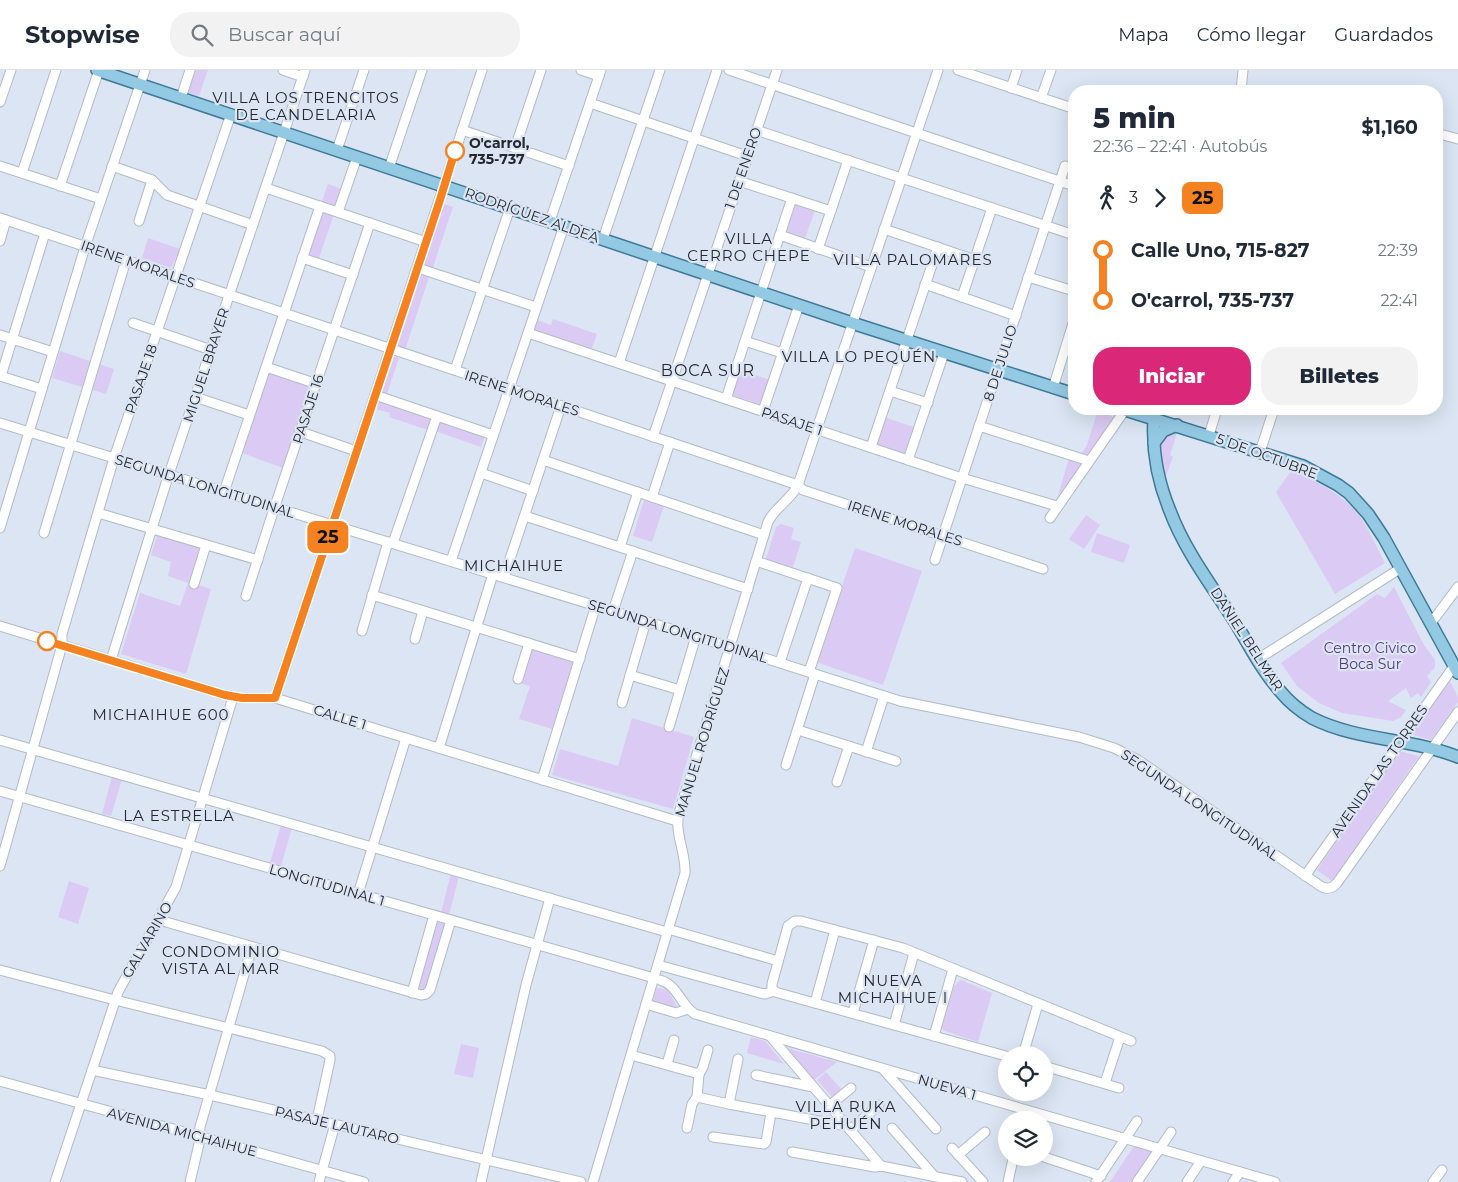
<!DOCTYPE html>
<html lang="es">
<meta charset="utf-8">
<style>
:root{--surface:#fff;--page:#f2f2f3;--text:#1f2937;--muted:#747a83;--line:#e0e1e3;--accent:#db2777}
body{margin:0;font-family:Montserrat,sans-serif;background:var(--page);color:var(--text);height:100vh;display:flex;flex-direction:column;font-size:19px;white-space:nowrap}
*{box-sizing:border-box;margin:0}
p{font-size:16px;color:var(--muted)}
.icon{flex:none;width:28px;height:28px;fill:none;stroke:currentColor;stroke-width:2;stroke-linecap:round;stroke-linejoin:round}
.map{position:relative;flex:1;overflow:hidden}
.drawer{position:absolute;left:1068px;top:15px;width:375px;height:330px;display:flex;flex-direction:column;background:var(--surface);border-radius:20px;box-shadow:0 5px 20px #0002}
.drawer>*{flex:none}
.badge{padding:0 10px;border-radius:8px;font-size:18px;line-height:32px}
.buttons{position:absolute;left:998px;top:976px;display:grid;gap:10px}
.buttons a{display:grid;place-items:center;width:55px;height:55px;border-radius:50%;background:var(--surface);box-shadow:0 5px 20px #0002;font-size:25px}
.map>.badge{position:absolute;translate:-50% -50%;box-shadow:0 0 0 2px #fff}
.legs{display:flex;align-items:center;gap:8px;height:55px;padding:0 25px;font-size:16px}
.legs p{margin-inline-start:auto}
.summary{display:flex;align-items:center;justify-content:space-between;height:85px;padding:0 25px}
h1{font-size:28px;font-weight:800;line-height:38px}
.action{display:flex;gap:10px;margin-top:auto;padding:10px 25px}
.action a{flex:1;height:58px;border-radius:20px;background:var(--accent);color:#fff;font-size:20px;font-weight:800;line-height:58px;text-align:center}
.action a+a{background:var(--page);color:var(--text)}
ul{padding:0 25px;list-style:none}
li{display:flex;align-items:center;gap:18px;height:50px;font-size:19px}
li i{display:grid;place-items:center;width:8px;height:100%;margin:0 6px;background:currentColor}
li i::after{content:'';width:12px;height:12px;margin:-6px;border:4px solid;border-radius:50%;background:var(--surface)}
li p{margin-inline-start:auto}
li:first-child i{background:linear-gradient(#0000 50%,currentColor 0)}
li:last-child i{background:linear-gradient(currentColor 50%,#0000 0)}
header{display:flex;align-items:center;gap:30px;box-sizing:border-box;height:70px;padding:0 25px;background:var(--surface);border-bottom:1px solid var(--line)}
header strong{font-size:24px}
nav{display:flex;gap:28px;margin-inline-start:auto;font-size:18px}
.search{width:350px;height:45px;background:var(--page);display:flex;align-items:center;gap:12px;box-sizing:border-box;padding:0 18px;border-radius:20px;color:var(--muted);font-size:19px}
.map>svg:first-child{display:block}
</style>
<header>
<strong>Stopwise</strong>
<div class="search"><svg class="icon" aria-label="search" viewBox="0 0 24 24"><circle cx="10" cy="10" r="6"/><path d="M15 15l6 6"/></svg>Buscar aquí</div>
<nav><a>Mapa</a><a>Cómo llegar</a><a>Guardados</a></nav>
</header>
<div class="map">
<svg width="1458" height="1112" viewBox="0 0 1458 1112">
<rect width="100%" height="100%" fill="#dbe5f3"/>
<!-- green -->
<g fill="#dbcbf4">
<path d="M 194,0 L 208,0 L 199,26 L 187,22 Z"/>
<path d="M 328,114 L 342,119 L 337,135 L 333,138 L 321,134 Z"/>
<path d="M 796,133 L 815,140 L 804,171 L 785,164 Z"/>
<path d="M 444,134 L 453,137 L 432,200 L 422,197 Z"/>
<path d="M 323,141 L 334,144 L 318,191 L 307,187 Z"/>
<path d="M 148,168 L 180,179 L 171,198 L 142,188 Z"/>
<path d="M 421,201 L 430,204 L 405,280 L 396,277 Z"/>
<path d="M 553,249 L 597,264 L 591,281 L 534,262 L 537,250 L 551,255 Z"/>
<path d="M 60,281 L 114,299 L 106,324 L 52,308 Z"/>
<path d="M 392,285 L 399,288 L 386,327 L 379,324 Z"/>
<path d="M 740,300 L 770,310 L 762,335 L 732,325 Z"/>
<path d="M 269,303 L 309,317 L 283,398 L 242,383 Z"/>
<path d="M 378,330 L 432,348 L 428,360 L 389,347 L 390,343 L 375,339 Z"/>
<path d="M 1098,340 L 1116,348 L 1088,385 L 1082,383 L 1087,375 Z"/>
<path d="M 884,347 L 914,357 L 907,383 L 903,385 L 875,377 Z"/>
<path d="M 439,350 L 485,366 L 481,377 L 435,361 Z"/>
<path d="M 1171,362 L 1177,363 L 1170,385 L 1173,387 L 1166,406 L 1160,373 L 1162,368 Z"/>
<path d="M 1069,388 L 1083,393 L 1057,429 Z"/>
<path d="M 1291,401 C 1318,411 1340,423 1359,445 C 1369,459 1377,478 1385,493 L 1335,524 L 1276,422 Z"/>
<path d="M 644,430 L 664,436 L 652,472 L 633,466 Z"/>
<path d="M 1086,445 L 1100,455 L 1084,479 L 1069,469 Z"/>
<path d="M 781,454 L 794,458 L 791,469 L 801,472 L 792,500 L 765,492 L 776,457 Z"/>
<path d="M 158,463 L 199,475 L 202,479 L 192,513 L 211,519 L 186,604 L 121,584 L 140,523 L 180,536 L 188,513 L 168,506 L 171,492 L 151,485 Z"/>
<path d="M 1097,463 L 1130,475 L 1124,493 L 1091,482 Z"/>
<path d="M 855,478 L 922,501 L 883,615 L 816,592 Z"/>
<path d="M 1394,517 L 1424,575 L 1435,590 L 1435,597 L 1427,606 L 1431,612 L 1421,627 L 1418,623 L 1411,628 L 1406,618 L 1388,631 L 1406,640 L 1401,647 L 1393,651 L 1342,643 L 1319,633 L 1297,616 L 1281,593 L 1377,524 L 1385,528 Z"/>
<path d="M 531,579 L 573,592 L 552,659 L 519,649 L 530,616 L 520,613 Z"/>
<path d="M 1449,610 L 1458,627 L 1458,632 L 1431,670 L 1410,664 Z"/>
<path d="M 632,648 L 694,667 L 673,739 L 552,705 L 560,679 L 618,696 Z"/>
<path d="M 1399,681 L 1419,686 L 1332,811 L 1317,800 Z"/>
<path d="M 112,706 L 122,709 L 111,746 L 102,744 Z"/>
<path d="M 281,755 L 292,758 L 281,796 L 270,793 Z"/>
<path d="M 451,803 L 459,806 L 449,845 L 441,843 Z"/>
<path d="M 69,811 L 89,818 L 78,854 L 58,847 Z"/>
<path d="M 436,852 L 445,854 L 427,917 L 425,921 L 420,920 L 418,915 Z"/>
<path d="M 961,910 L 992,923 L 978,972 L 945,961 L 942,958 L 954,916 Z"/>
<path d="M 657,918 L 668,920 L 678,938 L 675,940 L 652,934 Z"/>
<path d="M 751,967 L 765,971 L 784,994 L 747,983 Z"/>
<path d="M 461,974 L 479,978 L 473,1008 L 454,1004 Z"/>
<path d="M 787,978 L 837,992 L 814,1010 Z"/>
<path d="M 826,1002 L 841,1019 L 832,1027 L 817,1010 Z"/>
<path d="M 1137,1075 L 1152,1080 L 1152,1083 L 1132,1112 L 1110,1112 L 1134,1076 Z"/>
</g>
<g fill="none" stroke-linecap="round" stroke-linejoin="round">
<!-- minor casing -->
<g stroke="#b1bbc8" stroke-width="11">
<g id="minor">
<path d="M 283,0 L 303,7"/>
<path d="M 581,0 L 599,6"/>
<path d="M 729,0 L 1074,116"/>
<path d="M 958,0 L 1072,38"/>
<path d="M 1011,18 L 1017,0"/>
<path d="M 1241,21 L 1243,0"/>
<path d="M 181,28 L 190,0"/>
<path d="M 1041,28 L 1051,0"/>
<path d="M 0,32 L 11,0"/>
<path d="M 590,33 L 747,86"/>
<path d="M 462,60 L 569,96"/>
<path d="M 756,60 L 1074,165"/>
<path d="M 1436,63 L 1458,69"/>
<path d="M 515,78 L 541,0"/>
<path d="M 337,80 L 364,0"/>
<path d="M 0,96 L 101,129"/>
<path d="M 112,96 L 152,110 L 167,125 L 253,155"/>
<path d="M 389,98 L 422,0"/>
<path d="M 22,103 L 56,0"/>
<path d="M 739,111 L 831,141"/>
<path d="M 60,116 L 99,0"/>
<path d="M 266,118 L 426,172"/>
<path d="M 338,142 L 357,87"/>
<path d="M 0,148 L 771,406 L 798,415 L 803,420 L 1043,499"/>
<path d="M 139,151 L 152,110"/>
<path d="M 550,151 L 601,0"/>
<path d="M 884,159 L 975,190"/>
<path d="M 780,165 L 871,197"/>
<path d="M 603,169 L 660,0"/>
<path d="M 0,171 L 6,150"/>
<path d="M 818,179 L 848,90"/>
<path d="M 302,188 L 353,205"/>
<path d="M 418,198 L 536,237"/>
<path d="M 1028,207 L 1074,221"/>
<path d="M 925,214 L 1016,246"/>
<path d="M 962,227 L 992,138"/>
<path d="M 133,253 L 211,280"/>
<path d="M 528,263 L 962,408 L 1057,436"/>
<path d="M 0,265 L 53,282"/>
<path d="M 745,271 L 782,283"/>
<path d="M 619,293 L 717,0"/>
<path d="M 266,297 L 317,314"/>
<path d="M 455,300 L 510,138"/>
<path d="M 0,306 L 42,319"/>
<path d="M 1,306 L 45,163"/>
<path d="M 1053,318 L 1074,250"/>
<path d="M 890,321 L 928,333"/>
<path d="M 375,325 L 493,365"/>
<path d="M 195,327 L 249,345"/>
<path d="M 726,329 L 792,128"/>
<path d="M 763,341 L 799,235"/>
<path d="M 0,353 L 730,577 L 900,631 L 1079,667 L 1114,678 L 1138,690 L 1319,815 C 1326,820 1332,819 1337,813 L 1458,642"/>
<path d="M 979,356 L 1089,391"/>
<path d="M 301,362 L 356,381"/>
<path d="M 1209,365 L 1217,339"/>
<path d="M 653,367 L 777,0"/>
<path d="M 871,377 L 938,177"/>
<path d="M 1260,382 L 1274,339"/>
<path d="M 543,390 L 764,465"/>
<path d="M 908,390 L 944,283"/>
<path d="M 481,403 L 533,421"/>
<path d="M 224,422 L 320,136"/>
<path d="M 652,427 L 670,372"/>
<path d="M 98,443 L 258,490"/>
<path d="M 525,446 L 748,519"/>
<path d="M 1050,448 L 1125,340"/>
<path d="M 0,458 L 85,177 L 145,0"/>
<path d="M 44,463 L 126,190"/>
<path d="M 393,473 L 437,346"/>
<path d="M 620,477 L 638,422"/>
<path d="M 935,490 L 1065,96"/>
<path d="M 451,491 L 564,156"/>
<path d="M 756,491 L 837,518 L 809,602"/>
<path d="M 504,507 L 561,336"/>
<path d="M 194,514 L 206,475"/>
<path d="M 372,525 L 580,589"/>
<path d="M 246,526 L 272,445 L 370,153"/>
<path d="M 613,541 L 633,481"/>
<path d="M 1431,553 L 1458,517"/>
<path d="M 0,556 L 225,625 L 242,628 L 275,628 L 677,751"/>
<path d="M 362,561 L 388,472"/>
<path d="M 415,569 L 423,541"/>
<path d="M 1258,589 L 1401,498"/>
<path d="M 111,590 L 167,410 L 305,0"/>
<path d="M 780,592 L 808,508"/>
<path d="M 630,605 L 680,620"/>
<path d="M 518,609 L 529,573"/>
<path d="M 275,628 L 482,0"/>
<path d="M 622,633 L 646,551"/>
<path d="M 669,657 L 696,566"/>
<path d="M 798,660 L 896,691"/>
<path d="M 0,670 L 667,862"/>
<path d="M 439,678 L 493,504"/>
<path d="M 866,682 L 884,626"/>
<path d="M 786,695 L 815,604"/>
<path d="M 542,710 L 596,535"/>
<path d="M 837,712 L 849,676"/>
<path d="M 0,721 L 654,908"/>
<path d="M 0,796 L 62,575 L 62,564 L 114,388 L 231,44"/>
<path d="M 1305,806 L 1454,596"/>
<path d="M 358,824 L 406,668"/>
<path d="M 159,850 L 421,925 L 426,924 L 430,920 L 451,850"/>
<path d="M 668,859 L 778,891"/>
<path d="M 658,895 L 760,923 L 765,924 L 774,921"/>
<path d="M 0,900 L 115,930 L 322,981 L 330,986 L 330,990 L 317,1050"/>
<path d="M 660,910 C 678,915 681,936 695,944 L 1275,1112"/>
<path d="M 412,923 L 434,845"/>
<path d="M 815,933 L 835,860"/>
<path d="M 646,934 L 676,943 L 688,939"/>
<path d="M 853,943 L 874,870"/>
<path d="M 894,955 L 914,883"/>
<path d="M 770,966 L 881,1096"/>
<path d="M 934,966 L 953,899"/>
<path d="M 631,985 L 699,1004"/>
<path d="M 1023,985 L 1038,934"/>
<path d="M 1006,986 L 775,922 L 772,919 L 772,914 L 788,856 L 795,851 L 801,851 L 903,878 L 1131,971"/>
<path d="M 667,994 L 674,970"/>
<path d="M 1044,996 L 1119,1018"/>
<path d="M 883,999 L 936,1059"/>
<path d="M 92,1000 L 210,1025 L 581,1112"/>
<path d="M 699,1004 L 703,997 L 708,980"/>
<path d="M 756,1005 L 813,1017"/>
<path d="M 0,1011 L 364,1112"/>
<path d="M 1105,1013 L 1120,967"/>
<path d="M 697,1027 L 729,1034 L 846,1056"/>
<path d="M 729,1034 L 738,989"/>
<path d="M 829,1036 L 851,1018"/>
<path d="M 687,1058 L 692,1034 L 697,1027 L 699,1004"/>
<path d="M 892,1058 L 935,1107"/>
<path d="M 850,1060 L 879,1035"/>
<path d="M 713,1067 L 764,1074 L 766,1072 L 771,1043"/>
<path d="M 952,1078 L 983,1112"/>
<path d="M 792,1082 L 875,1097 L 881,1096 L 962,1112"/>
<path d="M 958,1085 L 985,1062"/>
<path d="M 1044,1087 L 1101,1106"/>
<path d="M 55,1112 L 118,922 L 176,817 L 233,627"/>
<path d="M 190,1112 L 199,1074 L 200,1057 L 252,877"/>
<path d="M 319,1112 L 335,1054"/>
<path d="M 481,1112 L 526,915 L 550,828"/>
<path d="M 593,1112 L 685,803 C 686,782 674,763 679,743 L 768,452 C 774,438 791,430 798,415 L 938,0"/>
<path d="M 1008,1112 L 1013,1089 L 1015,1088"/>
<path d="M 1096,1112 L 1137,1051"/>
<path d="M 1137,1112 L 1171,1062"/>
<path d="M 1187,1112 L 1201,1091"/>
<path d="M 1233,1112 L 1240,1102"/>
<path d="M 1433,1112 L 1442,1100"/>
</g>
</g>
<!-- major casing -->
<g stroke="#3e7a98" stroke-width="14">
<g id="major">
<path d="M 97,0 L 852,253 L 1074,324"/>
<path d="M 1122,339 L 1303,396 L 1338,415 L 1349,423 L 1368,444 L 1384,468 L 1458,603"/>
<path d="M 1154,349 C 1152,380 1158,412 1170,441 C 1185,481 1212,516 1235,552 C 1249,575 1262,601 1280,621 C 1289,632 1300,641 1312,648 C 1357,671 1411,668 1458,687"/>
<path d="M 1154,373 L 1163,361 L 1177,355"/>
</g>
</g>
<!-- minor -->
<use href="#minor" stroke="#fff" stroke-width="9"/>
<!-- major -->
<use href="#major" stroke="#94c9e3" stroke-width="11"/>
</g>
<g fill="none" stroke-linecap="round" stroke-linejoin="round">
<!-- line-1 casing -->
<g stroke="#fff" stroke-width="11">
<path id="line-1" d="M 47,571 L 225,625 L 242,628 L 275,628 L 439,133 L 455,81"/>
</g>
<!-- line-1 -->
<use href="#line-1" stroke="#f58220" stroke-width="8"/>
</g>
<!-- markers -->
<g fill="#fff" stroke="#f58220" stroke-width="2.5">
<circle cx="455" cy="81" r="9"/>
<circle cx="47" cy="571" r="9"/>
</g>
<g text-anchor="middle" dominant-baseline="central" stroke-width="4.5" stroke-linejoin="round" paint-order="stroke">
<!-- stop labels -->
<g font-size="14" font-weight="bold" fill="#25292f" stroke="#dbe5f3" text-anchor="start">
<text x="469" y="73">O'carrol,<tspan x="469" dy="16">735-737</tspan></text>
</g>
<!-- street labels -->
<g font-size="14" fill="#25292f" stroke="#dbe5f3">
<text transform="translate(743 98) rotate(-71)">1 DE ENERO</text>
<text transform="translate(532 145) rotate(19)">RODRÍGUEZ ALDEA</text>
<text transform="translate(138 194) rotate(19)">IRENE MORALES</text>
<text transform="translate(1000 293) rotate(-72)">8 DE JULIO</text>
<text transform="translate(206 295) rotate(-72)">MIGUEL BRAYER</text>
<text transform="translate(141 309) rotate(-71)">PASAJE 18</text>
<text transform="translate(522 323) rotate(18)">IRENE MORALES</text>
<text transform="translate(308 339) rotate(-72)">PASAJE 16</text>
<text transform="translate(792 351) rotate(18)">PASAJE 1</text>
<text transform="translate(1267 386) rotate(20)">5 DE OCTUBRE</text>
<text transform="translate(205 416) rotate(17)">SEGUNDA LONGITUDINAL</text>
<text transform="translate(905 453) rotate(18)">IRENE MORALES</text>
<text transform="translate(678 561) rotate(17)">SEGUNDA LONGITUDINAL</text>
<text transform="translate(1247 569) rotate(57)">DANIEL BELMAR</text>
<text transform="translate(340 647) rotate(17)">CALLE 1</text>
<text transform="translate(702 672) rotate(-73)">MANUEL RODRÍGUEZ</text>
<text transform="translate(1379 701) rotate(-55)">AVENIDA LAS TORRES</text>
<text transform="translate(1200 735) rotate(34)">SEGUNDA LONGITUDINAL</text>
<text transform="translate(327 815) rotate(16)">LONGITUDINAL 1</text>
<text transform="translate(147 870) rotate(-60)">GALVARINO</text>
<text transform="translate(947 1017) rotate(16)">NUEVA 1</text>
<text transform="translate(337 1055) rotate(13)">PASAJE LAUTARO</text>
<text transform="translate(182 1062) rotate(15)">AVENIDA MICHAIHUE</text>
</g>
<!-- park labels -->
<g font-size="14" fill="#56377b" stroke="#dbe5f3">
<text x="1370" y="578">Centro Civico<tspan x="1370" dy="16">Boca Sur</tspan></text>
</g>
<!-- neighbourhood labels -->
<g font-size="15" letter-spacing="1" fill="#25292f" stroke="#dbe5f3">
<text x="306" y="27">VILLA LOS TRENCITOS<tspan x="306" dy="17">DE CANDELARIA</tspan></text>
<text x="749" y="168">VILLA<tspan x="749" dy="17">CERRO CHEPE</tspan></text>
<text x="913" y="189">VILLA PALOMARES</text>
<text x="859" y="286">VILLA LO PEQUÉN</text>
<text x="514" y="495">MICHAIHUE</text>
<text x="161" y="644">MICHAIHUE 600</text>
<text x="179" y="745">LA ESTRELLA</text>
<text x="221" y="881">CONDOMINIO<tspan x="221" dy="17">VISTA AL MAR</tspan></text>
<text x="893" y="910">NUEVA<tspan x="893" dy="17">MICHAIHUE I</tspan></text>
<text x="846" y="1036">VILLA RUKA<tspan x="846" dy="17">PEHUÉN</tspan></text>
</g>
<!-- quarter labels -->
<g font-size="16" letter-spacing="1" fill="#25292f" stroke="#dbe5f3">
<text x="708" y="300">BOCA SUR</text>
</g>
</g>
</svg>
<div class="buttons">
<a><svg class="icon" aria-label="locate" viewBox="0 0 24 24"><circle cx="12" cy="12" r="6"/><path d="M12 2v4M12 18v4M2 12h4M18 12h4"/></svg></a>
<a><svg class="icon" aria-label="layers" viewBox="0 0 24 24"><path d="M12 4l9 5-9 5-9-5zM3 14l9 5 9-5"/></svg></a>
</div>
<b class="badge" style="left:328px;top:467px;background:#f58220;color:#111">25</b>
<section class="drawer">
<div class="summary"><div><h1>5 min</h1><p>22:36 – 22:41 · Autobús</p></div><b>$1,160</b></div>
<div class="legs"><svg class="icon" aria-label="walk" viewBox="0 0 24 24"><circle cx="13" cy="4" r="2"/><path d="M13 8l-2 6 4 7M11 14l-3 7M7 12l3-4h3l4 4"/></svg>3<svg class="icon" aria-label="forward" viewBox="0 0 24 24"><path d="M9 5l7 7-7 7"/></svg><b class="badge" style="background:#f58220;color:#111">25</b></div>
<ul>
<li><i style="color:#f58220"></i><b>Calle Uno, 715-827</b><p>22:39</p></li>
<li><i style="color:#f58220"></i><b>O'carrol, 735-737</b><p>22:41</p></li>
</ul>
<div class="action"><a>Iniciar</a><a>Billetes</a></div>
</section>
</div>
